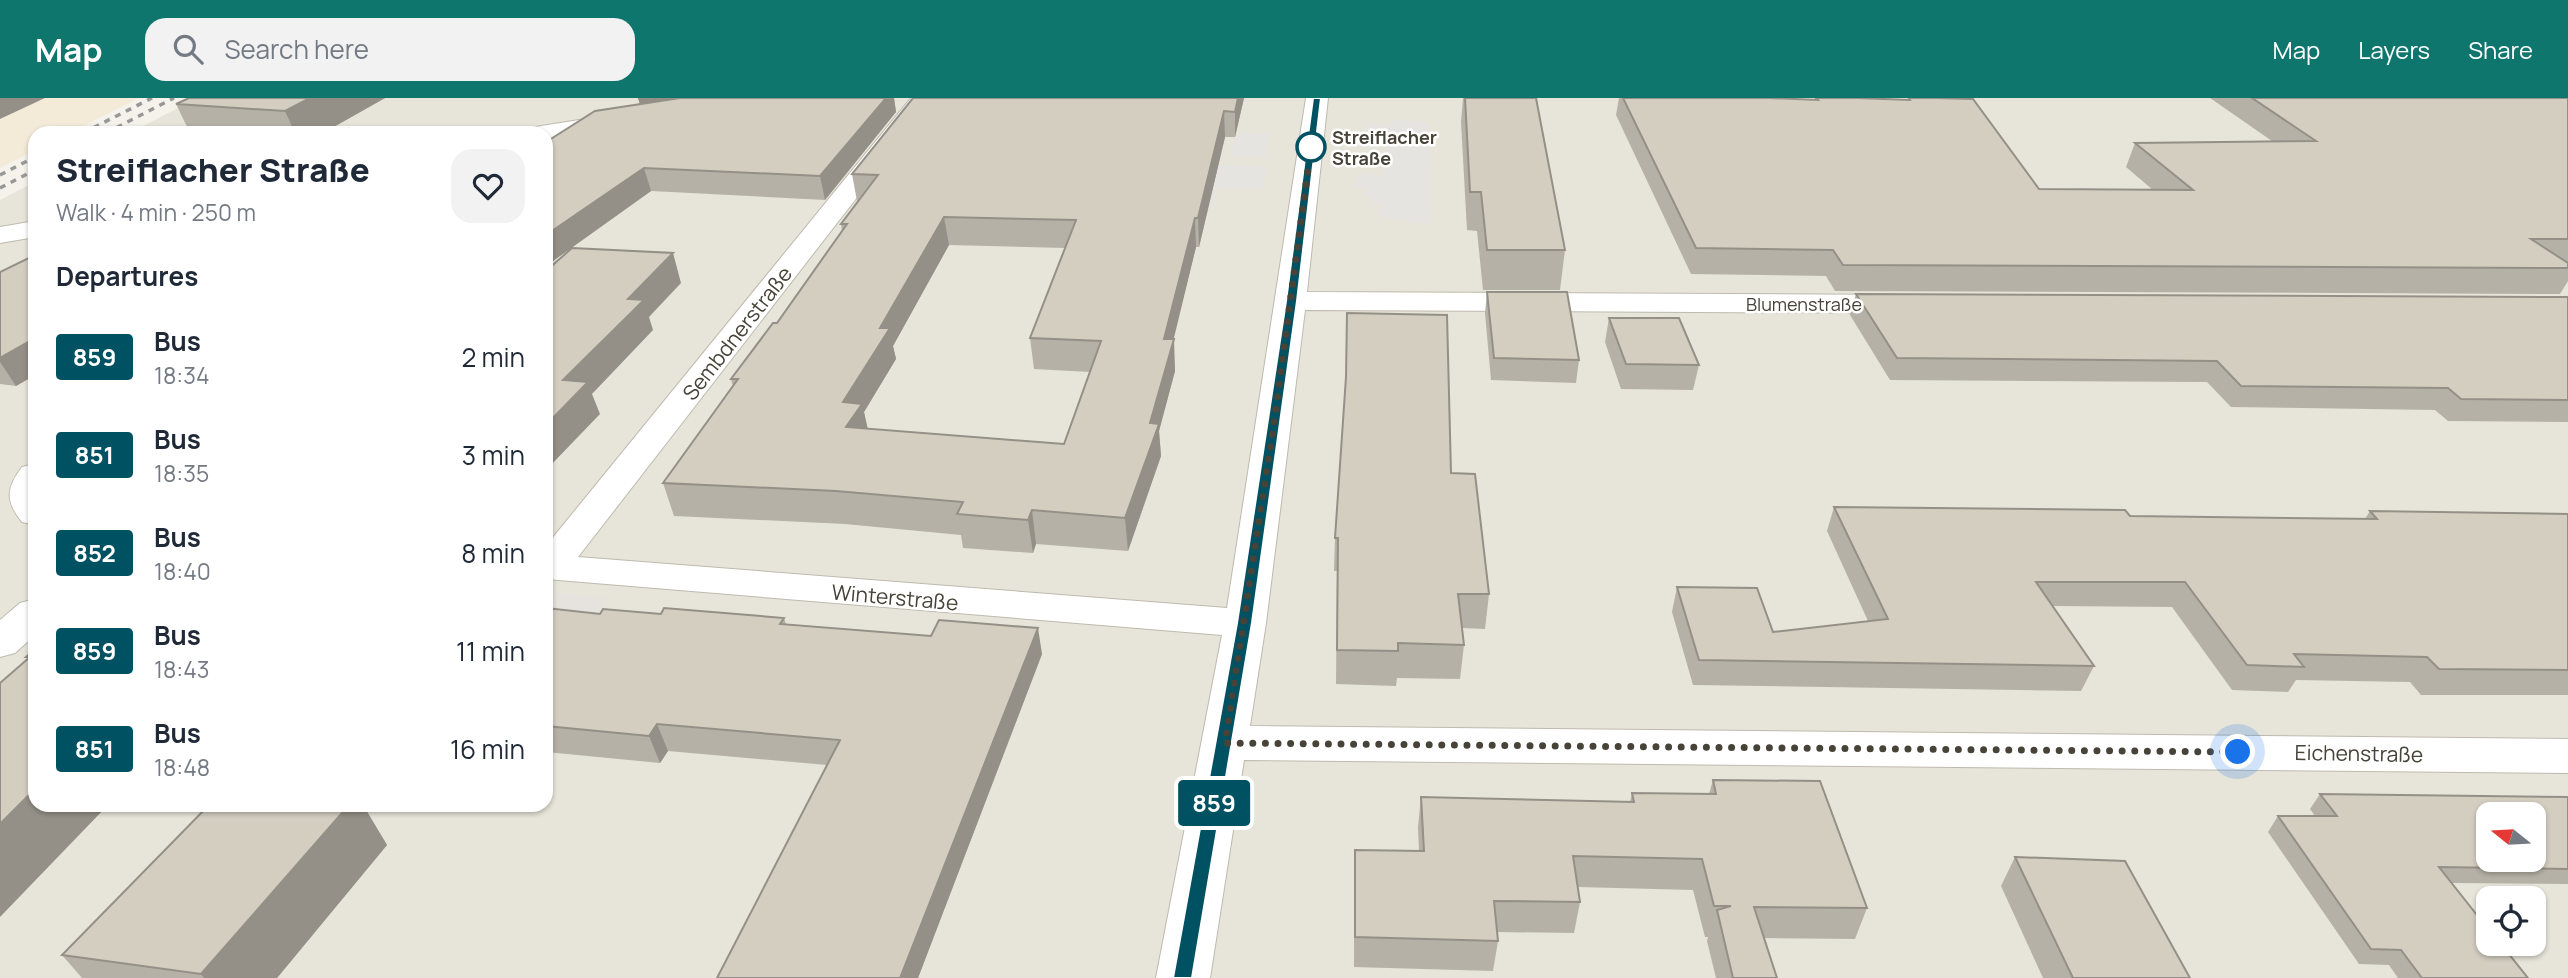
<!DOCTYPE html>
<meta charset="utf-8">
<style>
:root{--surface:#fff;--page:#f2f2f3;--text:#1f2937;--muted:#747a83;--accent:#0f766e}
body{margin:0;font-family:Manrope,sans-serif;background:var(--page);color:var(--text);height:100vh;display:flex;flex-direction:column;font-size:26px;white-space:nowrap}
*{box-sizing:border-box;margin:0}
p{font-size:23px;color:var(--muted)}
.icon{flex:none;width:38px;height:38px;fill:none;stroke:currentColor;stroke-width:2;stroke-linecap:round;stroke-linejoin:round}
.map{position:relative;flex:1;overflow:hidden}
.sheet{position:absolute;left:28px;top:28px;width:525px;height:686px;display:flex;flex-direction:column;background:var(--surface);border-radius:21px;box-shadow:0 2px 5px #0004}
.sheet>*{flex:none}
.badge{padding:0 14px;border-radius:5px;font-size:24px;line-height:46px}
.needle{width:46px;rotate:288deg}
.fabs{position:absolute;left:2476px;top:704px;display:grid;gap:14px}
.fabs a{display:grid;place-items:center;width:70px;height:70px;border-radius:14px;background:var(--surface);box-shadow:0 2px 5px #0004;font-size:35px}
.you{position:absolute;width:35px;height:35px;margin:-18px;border:5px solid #fff;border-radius:50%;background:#1a73e8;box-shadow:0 0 0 10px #1a73e833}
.map>.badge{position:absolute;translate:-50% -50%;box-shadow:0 0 0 4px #fff}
h2{padding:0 28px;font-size:26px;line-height:63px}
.round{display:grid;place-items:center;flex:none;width:74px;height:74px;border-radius:21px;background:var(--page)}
.headline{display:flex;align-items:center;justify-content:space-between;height:119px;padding:0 28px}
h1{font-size:33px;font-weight:800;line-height:52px}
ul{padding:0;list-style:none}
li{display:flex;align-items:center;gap:21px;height:98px;padding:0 28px}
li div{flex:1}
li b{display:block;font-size:26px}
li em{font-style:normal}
li .badge{min-width:77px;font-weight:700;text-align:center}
header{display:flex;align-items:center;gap:42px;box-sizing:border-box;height:98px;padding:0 35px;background:var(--accent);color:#fff}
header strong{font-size:33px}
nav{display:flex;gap:38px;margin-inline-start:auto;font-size:24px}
.search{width:490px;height:63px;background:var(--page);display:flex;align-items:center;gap:18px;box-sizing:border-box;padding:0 24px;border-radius:21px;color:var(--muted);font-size:26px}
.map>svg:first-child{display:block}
</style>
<header>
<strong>Map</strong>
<div class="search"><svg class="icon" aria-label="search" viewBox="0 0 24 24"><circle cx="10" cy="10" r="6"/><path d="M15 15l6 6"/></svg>Search here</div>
<nav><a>Map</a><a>Layers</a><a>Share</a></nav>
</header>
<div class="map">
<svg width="2568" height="880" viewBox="0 0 2568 880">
<rect width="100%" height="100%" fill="#f4f2ea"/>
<!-- residential -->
<path fill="#e7e4d9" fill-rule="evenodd" d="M 197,0 L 2568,0 L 2568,880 L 0,880 L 0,102 L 35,84 L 35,707 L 546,707 L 546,35 L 130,35 ZM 2488,716 L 2534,716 L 2534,761 L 2488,761 ZM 2488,800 L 2534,800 L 2534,845 L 2488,845 Z"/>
<!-- commercial -->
<path fill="#f3ead8" d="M 0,0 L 139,0 L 69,35 L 35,35 L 35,52 L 0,70 Z"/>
<!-- industrial -->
<path fill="#e6e3df" d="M 546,494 L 609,500 L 546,578 Z"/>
<!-- parking -->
<g fill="#e6e4e1">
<path d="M 1396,21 L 1428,25 L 1432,126 L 1379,119 L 1381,108 L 1371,106 L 1372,100 L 1361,98 L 1364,91 L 1353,89 L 1359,74 L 1381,77 L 1387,46 L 1365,42 L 1369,37 L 1364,36 L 1369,31 L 1362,30 L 1368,25 L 1387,29 Z"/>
<path d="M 1236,35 L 1269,36 L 1265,59 L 1231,58 Z"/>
<path d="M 1218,67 L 1266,68 L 1263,91 L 1217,90 L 1214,107 L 1190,106 L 1194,92 L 1213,92 Z"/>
</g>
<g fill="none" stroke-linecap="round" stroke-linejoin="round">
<!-- minor casing -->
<g stroke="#bebaae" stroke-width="2">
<g id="minor">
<path d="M 911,0 L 934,0 L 578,459 L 1227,510 L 1306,0 L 1328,0 L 1307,194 L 1905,197 L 1916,200 L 1920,206 L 1916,212 L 1905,215 L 1305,212 L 1266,525 L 1250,628 L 2568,641 L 2568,675 L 1244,662 L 1210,880 L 1156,880 L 1222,537 L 546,481 L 546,448 Z"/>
<path d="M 618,16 L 626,18 L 630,23 L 626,28 L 546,41 L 546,35 L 529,35 L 532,30 L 541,28 Z"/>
<path d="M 35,123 L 35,139 L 0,145 L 0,129 Z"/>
<path d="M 35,366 L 35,427 L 22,424 C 5,403 6,390 22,369 Z"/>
<path d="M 35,501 L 35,537 L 15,555 L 0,559 L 0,522 L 20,505 Z"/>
</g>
</g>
<!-- minor -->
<use href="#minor" fill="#fff" fill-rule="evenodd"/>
<!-- rail -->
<g stroke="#989898" stroke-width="3.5" stroke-dasharray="6 6" stroke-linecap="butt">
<path d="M 83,35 L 152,0"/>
<path d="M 106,35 L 174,0"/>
<path d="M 0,77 L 35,59"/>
<path d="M 0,90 L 35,72"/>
</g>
</g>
<!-- wall -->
<g fill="#b6b1a6" fill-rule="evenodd">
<path d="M 189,0 L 385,0 L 323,35 L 190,35 L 176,6 Z"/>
<path d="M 638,0 L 894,0 L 896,14 L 825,102 L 651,93 L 546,168 L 546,44 L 640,6 Z"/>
<path d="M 913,0 L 1244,0 L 1235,39 L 1225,39 L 1199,149 L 1196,149 L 1173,241 L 1175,273 L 1159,333 L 1161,358 L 1128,453 L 1036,446 L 1033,455 L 963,450 L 961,437 L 845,426 L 674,418 L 663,385 L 733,289 L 731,281 L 777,225 L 842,133 L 841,126 L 857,103 L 852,76 ZM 949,147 L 1065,150 L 1030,240 L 1034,271 L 1090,274 L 1064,346 L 868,331 L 864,314 L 896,261 L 893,248 Z"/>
<path d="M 1463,0 L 1536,0 L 1565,152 L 1560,192 L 1483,192 L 1477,133 L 1467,132 L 1461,24 Z"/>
<path d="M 1619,0 L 1769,0 L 1815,2 L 1815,0 L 1857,0 L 1907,2 L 1908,0 L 1936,0 L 2039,91 L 2153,92 L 2126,69 L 2135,45 L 2272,43 L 2210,0 L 2568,0 L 2568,183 L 2560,196 L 1835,193 L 1826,178 L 1691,176 L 1616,17 Z"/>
<path d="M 35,157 L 35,277 L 16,288 L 0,286 L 0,174 Z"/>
<path d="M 1487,194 L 1579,262 L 1576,285 L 1491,282 L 1485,215 Z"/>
<path d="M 1856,196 L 2568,199 L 2568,324 L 2448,323 L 2435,312 L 2231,309 L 2207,284 L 1890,282 L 1850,217 Z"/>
<path d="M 1347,215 L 1451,375 L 1489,496 L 1485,531 L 1462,530 L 1464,547 L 1460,581 L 1397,580 L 1396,588 L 1336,586 L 1337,473 L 1334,473 L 1335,440 L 1346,290 Z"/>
<path d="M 1609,220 L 1699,267 L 1693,292 L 1621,291 L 1605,244 Z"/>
<path d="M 1834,409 L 2130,418 L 2365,421 L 2370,413 L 2568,416 L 2568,597 L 2421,597 L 2410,584 L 2296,582 L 2288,594 L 2232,592 L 2172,509 L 2053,508 L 2094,568 L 2081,593 L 1693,587 L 1672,514 L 1677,489 L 1773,534 L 1868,523 L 1827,433 Z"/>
<path d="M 546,510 L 600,516 L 661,516 L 784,520 L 786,526 L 1042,556 L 918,880 L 717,880 L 827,667 L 668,653 L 660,665 L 546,654 Z"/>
<path d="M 1713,682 L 1867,810 L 1855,841 L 1764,840 L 1777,880 L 1716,880 L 1707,843 L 1708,839 L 1705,839 L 1693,792 L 1578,789 L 1580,804 L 1574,835 L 1497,834 L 1498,843 L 1493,873 L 1354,869 L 1354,782 L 1355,752 L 1419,753 L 1418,729 L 1421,699 L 1630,704 L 1632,695 L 1709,696 Z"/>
<path d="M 2320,696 L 2568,699 L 2568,786 L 2452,785 L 2528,880 L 2398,880 L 2389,867 L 2359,866 L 2268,734 L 2278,718 L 2315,718 L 2310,711 Z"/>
<path d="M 209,707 L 363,707 L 387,747 L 277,880 L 82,880 L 62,857 Z"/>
<path d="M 2015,759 L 2190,880 L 2043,880 L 2001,788 Z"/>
</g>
<!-- shaded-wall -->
<g fill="#949087">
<path d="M 0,0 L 45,0 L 0,21 Z"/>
<path d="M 310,0 L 385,0 L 323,35 L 295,35 L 285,13 Z"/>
<path d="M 638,0 L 703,0 L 641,10 Z"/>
<path d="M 886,0 L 894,0 L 896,14 L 825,102 L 820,78 Z"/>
<path d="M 1238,0 L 1244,0 L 1235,39 L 1235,14 Z"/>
<path d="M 1224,13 L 1225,39 L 1199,149 L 1198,120 Z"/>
<path d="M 644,70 L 651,93 L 546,168 L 546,137 Z"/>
<path d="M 944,119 L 949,147 L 893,248 L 896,261 L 864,314 L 869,338 L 846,329 L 843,304 L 880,230 Z"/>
<path d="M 1195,120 L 1196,149 L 1172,248 L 1174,241 L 1175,273 L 1159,333 L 1161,358 L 1128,453 L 1125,420 L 1150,325 L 1164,241 Z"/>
<path d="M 673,155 L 681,185 L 649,219 L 653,232 L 592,296 L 600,316 L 549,369 L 546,361 L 546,327 L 563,282 L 628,201 Z"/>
<path d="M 35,240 L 35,277 L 16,288 L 0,264 L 0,260 Z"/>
<path d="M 1032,412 L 1036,446 L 1033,455 L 1028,422 Z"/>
<path d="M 1038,530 L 1042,556 L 918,880 L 900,880 Z"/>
<path d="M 657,626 L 668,653 L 660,665 L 649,638 Z"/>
<path d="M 35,691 L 35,707 L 108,707 L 0,819 L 0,726 Z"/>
<path d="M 349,707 L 363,707 L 387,747 L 277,880 L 204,880 L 201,876 Z"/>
</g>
<!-- building -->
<g fill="#d4cec1" stroke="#949087" stroke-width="2" fill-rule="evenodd">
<path d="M 189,0 L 310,0 L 285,13 L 176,6 Z"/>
<path d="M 680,0 L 886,0 L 820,78 L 644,70 L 546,137 L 546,44 L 595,13 Z"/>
<path d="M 913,0 L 1238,0 L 1235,14 L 1224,13 L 1198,120 L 1195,120 L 1164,241 L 1174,241 L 1150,325 L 1159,326 L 1125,420 L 1032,412 L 1028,422 L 957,416 L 963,404 L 836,393 L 663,385 L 738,281 L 731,281 L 773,225 L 777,225 L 847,126 L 841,126 L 878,77 L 852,76 ZM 944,119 L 1076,122 L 1030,240 L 1101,243 L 1064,346 L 846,329 L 862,306 L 843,304 L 890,230 L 880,230 Z"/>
<path d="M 1465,0 L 1536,0 L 1565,152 L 1487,152 L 1481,94 L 1470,94 Z"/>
<path d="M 1623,0 L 1769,0 L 1818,2 L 1816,0 L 1857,0 L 1910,2 L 1909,0 L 1936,0 L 1973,1 L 2039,91 L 2193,92 L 2135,45 L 2316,43 L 2252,0 L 2568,0 L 2568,141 L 2531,141 L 2568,165 L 2568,170 L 1843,167 L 1833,152 L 1696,150 Z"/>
<path d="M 572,150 L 673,155 L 628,201 L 644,202 L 563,282 L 588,284 L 546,327 L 546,173 Z"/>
<path d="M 35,157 L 35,240 L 0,260 L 0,174 Z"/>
<path d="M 1487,194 L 1567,194 L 1579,262 L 1494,260 Z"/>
<path d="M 1856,196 L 2568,199 L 2568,302 L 2461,301 L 2448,290 L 2241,288 L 2217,263 L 1897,260 Z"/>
<path d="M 1347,215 L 1447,217 L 1451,375 L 1475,376 L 1489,496 L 1458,496 L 1464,547 L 1398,545 L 1398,553 L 1337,552 L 1338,440 L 1335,440 L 1346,279 Z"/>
<path d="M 1609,220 L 1679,220 L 1699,267 L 1626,266 Z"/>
<path d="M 1834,409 L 2125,412 L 2130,418 L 2377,421 L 2370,413 L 2568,416 L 2568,572 L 2439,571 L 2427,559 L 2294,556 L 2304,569 L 2247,567 L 2185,484 L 2036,484 L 2094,568 L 1699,562 L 1677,489 L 1757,490 L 1773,534 L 1888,521 Z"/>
<path d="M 546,510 L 600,516 L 603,511 L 661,516 L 664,510 L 784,520 L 780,526 L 931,538 L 939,522 L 1038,530 L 900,880 L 717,880 L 840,642 L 657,626 L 649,638 L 546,628 Z"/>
<path d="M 35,551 L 35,691 L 0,726 L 0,585 L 30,559 L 26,559 Z"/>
<path d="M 1713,682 L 1820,683 L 1867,810 L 1754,809 L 1777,880 L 1733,880 L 1717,812 L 1731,808 L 1714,808 L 1702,761 L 1573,758 L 1580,804 L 1494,803 L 1498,843 L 1355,839 L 1355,752 L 1424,753 L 1421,699 L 1634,704 L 1632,695 L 1716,696 Z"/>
<path d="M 2320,696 L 2568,699 L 2568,771 L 2439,769 L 2488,831 L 2488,845 L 2500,845 L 2528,880 L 2422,880 L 2401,852 L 2371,851 L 2278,718 L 2337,718 ZM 2488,716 L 2534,716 L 2534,761 L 2488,761 Z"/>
<path d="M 209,707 L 349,707 L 201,876 L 62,857 Z"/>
<path d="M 2015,759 L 2125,763 L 2190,880 L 2073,880 Z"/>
</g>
<!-- line -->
<path fill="#005262" stroke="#fff" stroke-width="2" d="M 1313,0 L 1321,0 L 1297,203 L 1252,525 L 1192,880 L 1173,880 L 1237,525 L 1286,203 Z"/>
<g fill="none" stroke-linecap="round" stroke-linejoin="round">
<!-- walk -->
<path stroke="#474339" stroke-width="7" stroke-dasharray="0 12.6" d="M 1311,49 L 1273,332 L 1225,645 L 2238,654"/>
</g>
<!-- markers -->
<circle fill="#fff" stroke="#005262" stroke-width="3.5" cx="1311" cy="49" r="14"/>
<g text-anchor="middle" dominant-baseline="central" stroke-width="5" stroke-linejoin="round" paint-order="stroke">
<!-- far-stop labels -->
<g font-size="18" font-weight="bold" fill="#474339" stroke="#fff" text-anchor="start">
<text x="1332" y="39">Streiflacher<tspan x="1332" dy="21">Straße</tspan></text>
</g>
<!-- far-street labels -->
<g font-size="18" fill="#474339" stroke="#fff">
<text x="1804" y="206">Blumenstraße</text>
</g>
<!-- street labels -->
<g font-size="21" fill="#474339" stroke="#fff">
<text transform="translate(737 235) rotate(-52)">Sembdnerstraße</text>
<text transform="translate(895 499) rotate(5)">Winterstraße</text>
<text transform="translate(2359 655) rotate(1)">Eichenstraße</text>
</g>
</g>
</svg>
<div class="fabs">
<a><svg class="needle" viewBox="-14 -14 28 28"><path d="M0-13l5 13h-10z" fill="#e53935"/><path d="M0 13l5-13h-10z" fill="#747a83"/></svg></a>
<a><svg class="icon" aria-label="locate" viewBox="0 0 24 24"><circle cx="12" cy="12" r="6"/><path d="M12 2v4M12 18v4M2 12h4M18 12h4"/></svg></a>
</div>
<div class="you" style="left:2238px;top:654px"></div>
<b class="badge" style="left:1214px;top:705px;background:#005262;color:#fff">859</b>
<section class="sheet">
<div class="headline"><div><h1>Streiflacher Straße</h1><p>Walk · 4 min · 250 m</p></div><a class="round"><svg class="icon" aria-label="heart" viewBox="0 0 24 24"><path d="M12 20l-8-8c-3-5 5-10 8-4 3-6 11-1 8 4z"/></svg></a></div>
<h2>Departures</h2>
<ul>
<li><span class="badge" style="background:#005262;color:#fff">859</span><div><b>Bus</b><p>18:34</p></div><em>2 min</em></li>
<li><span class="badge" style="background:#005262;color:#fff">851</span><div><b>Bus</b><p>18:35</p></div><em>3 min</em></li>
<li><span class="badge" style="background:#005262;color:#fff">852</span><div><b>Bus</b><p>18:40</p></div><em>8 min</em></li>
<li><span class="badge" style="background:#005262;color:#fff">859</span><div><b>Bus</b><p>18:43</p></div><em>11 min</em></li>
<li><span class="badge" style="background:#005262;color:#fff">851</span><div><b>Bus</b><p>18:48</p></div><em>16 min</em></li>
</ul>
</section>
</div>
